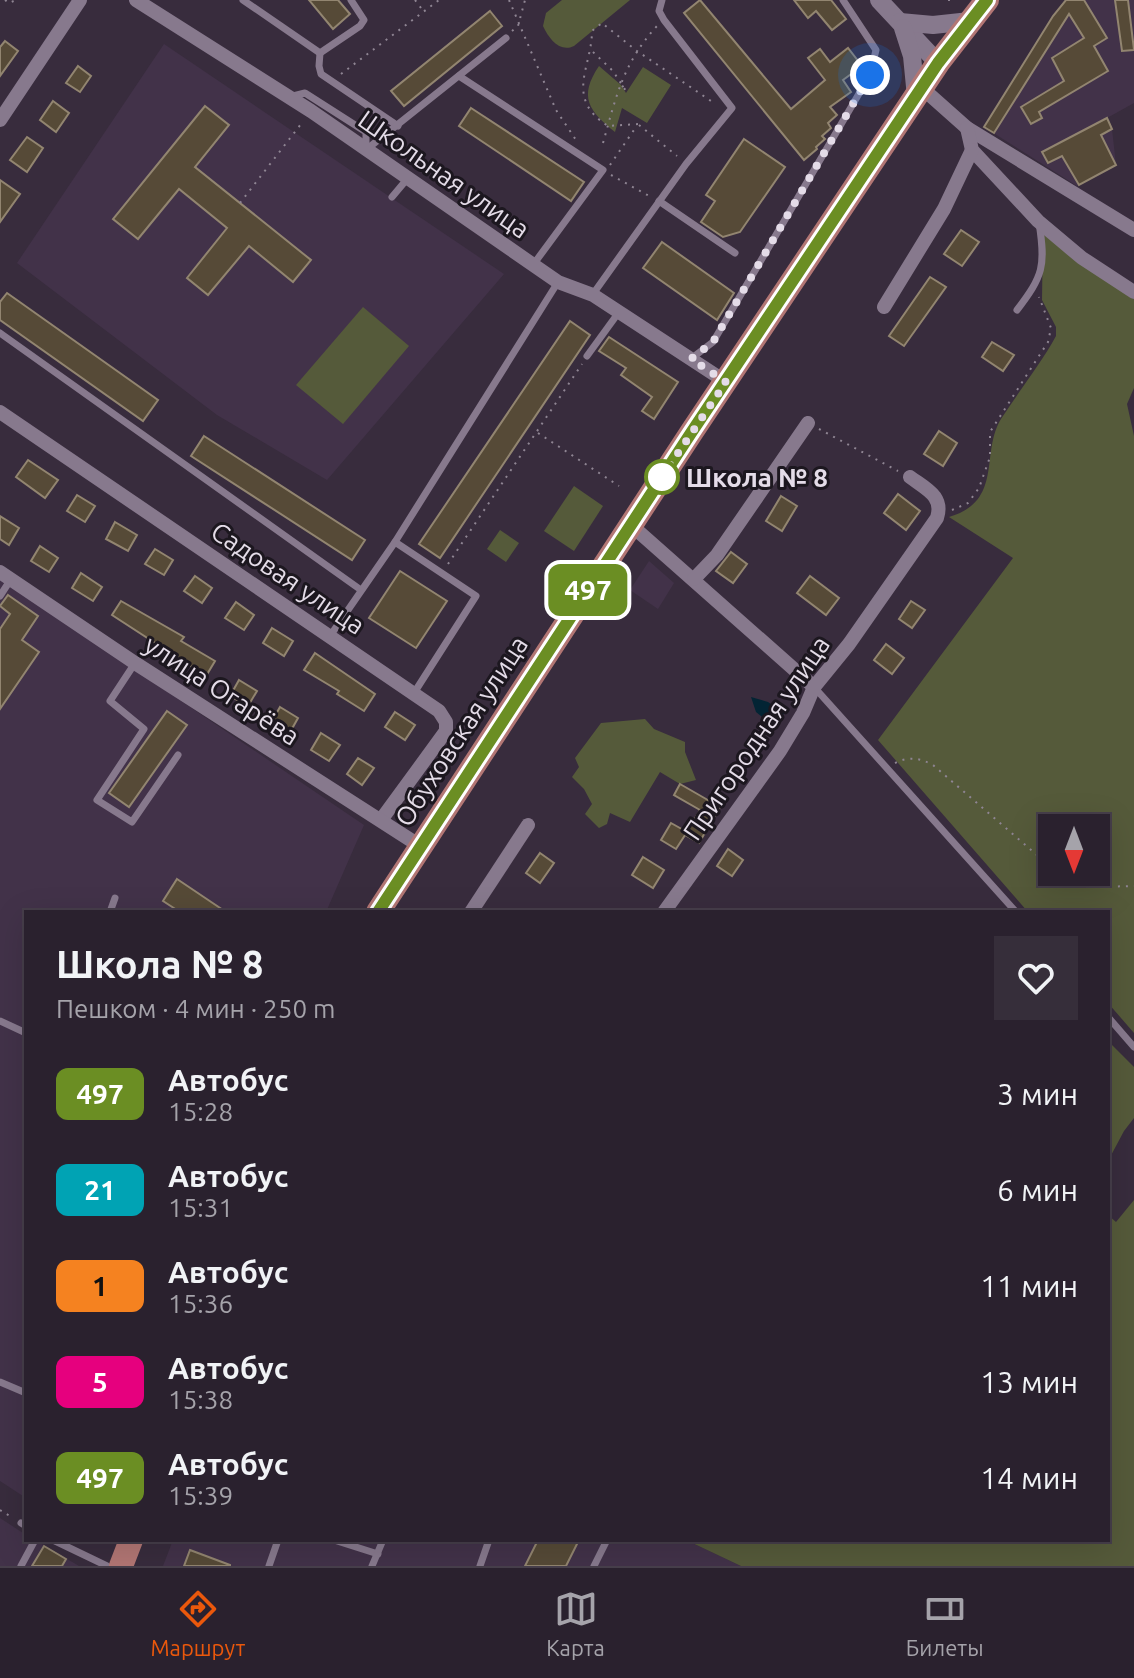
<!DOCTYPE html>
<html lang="ru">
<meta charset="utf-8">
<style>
:root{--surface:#2a212e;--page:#362e3a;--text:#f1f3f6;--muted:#a5a3aa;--line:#463e4a;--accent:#ea580c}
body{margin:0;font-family:Ubuntu,sans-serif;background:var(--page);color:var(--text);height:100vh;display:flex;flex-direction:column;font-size:30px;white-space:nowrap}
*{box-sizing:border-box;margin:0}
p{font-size:26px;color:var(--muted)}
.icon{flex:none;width:44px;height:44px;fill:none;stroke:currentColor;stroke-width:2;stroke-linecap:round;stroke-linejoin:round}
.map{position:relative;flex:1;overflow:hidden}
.sheet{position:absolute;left:24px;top:910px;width:1086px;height:632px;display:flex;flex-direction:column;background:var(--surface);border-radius:0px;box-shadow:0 8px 32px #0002,0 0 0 2px var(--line)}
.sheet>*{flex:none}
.badge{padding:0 16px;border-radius:12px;font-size:28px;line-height:52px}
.needle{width:52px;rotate:180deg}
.buttons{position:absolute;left:1038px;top:814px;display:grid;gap:16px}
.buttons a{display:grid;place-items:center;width:72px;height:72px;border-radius:0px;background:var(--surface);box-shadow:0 8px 32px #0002,0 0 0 2px var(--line);font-size:40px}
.you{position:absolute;width:40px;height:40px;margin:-20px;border:6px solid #fff;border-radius:50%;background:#1a73e8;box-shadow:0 0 0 12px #1a73e833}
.map>.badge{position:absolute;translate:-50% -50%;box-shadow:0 0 0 4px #fff}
.round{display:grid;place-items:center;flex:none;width:84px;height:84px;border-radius:0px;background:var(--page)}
.summary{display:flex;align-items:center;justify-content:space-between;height:136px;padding:0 32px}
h1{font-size:38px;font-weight:700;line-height:60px}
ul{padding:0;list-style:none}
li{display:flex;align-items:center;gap:24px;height:96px;padding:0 32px}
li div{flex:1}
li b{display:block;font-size:30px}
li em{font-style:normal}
li .badge{min-width:88px;font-weight:700;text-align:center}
.tab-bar{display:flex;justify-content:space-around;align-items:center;height:112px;border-top:2px solid var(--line);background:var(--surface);font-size:22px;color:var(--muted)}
.tab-bar a{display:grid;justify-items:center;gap:4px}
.tab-bar .selected{color:var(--accent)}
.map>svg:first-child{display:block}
</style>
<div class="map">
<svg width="1134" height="1566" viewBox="0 0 1134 1566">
<rect width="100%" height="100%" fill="#382c3d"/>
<!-- built -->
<g fill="#423249">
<path d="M 1066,0 L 1134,0 L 1134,103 L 1107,118 L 1112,129 L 1116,165 L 1077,186 L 984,127 L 1053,16 Z"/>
<path d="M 164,44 L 504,274 L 327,480 L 217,415 L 17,263 Z"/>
<path d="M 649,561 L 674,583 L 658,609 L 630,590 Z"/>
<path d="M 0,578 L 364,825 L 326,912 L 26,912 L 26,1498 L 0,1481 Z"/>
<path d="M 0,1518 L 26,1535 L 26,1540 L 35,1540 L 79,1566 L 0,1566 Z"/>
<path d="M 173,1540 L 686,1540 L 741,1566 L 163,1566 Z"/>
</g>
<!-- green -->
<g fill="#555a3a" fill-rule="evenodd">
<path d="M 562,0 L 630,0 L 574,46 C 560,53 549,39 543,26 L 546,13 Z"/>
<path d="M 599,66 L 621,85 L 626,93 L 643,67 L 671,85 L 647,123 L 622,108 L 615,132 C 589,111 578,97 599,66 Z"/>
<path d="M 1043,231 L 1134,299 L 1134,388 L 1127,404 L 1134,436 L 1134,1033 L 1108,1003 L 1108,912 L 1028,912 L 878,740 L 1013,558 L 949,517 C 1004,501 980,453 1001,419 C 1019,391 1040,365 1056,336 L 1056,327 L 1042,300 ZM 1052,828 L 1096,828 L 1096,872 L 1052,872 Z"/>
<path d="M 363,307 L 409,346 L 343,424 L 296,385 Z"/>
<path d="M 574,486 L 603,506 L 574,551 L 544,531 Z"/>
<path d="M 500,530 L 519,543 L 506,562 L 487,549 Z"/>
<path d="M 645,719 L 654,729 L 685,742 L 685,752 L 696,780 L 680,784 L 660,772 L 630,822 L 610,813 L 607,824 L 599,828 L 585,814 L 592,804 L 584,789 L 572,777 L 579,767 L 575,758 L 601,723 Z"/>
<path d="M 1108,1041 L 1134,1067 L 1134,1118 L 1124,1131 L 1108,1161 Z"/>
<path d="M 1134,1200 L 1134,1566 L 741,1566 L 686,1540 L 1108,1540 L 1108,1215 L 1116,1222 Z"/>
</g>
<!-- water -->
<path fill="#032434" d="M 751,697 L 768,702 L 784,713 L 776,728 L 756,712 Z"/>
<!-- building -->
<g fill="#564a37" stroke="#928570" stroke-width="2">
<path d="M 309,0 L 338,0 L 350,14 L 333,29 Z"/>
<path d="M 700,0 L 791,109 L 825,80 L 808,58 L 820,49 L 830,62 L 848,48 L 862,66 L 843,80 L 851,92 L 830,107 L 837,115 L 828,123 L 831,128 L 822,136 L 825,139 L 816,147 L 817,149 L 804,160 L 684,13 Z"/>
<path d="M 794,0 L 831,0 L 846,19 L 832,30 L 816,11 L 808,18 Z"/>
<path d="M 1066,0 L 1084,0 L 1107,38 L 1094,46 L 1108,71 L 1039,112 L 1042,118 L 1031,124 L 1021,107 L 1064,81 L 1052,58 L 1084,38 L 1069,14 L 994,133 L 984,127 L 1053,16 Z"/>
<path d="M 1115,0 L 1128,0 L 1134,50 L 1122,51 Z"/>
<path d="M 490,11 L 502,26 L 404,106 L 391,91 Z"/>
<path d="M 5,41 L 18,51 L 0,76 L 0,47 Z"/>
<path d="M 78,66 L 91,76 L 80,92 L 66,83 Z"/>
<path d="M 53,101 L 69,113 L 56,132 L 40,120 Z"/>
<path d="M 205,106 L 229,125 L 195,167 L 311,260 L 293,282 L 249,246 L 208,295 L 187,278 L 227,228 L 179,189 L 138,239 L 113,219 Z"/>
<path d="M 471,108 L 584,182 L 571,201 L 459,126 Z"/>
<path d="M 1107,118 L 1112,129 L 1101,135 L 1116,165 L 1079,185 L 1062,156 L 1048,163 L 1042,152 Z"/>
<path d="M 27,137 L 43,148 L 27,172 L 10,160 Z"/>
<path d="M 744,139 L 785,167 L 740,232 L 723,237 L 701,222 L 715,201 L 706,195 Z"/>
<path d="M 0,180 L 20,194 L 0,222 Z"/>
<path d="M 961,230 L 979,242 L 962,266 L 944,254 Z"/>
<path d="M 662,242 L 734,293 L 717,320 L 643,268 Z"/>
<path d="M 930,277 L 946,287 L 904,346 L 889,336 Z"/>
<path d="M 7,293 L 158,400 L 143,421 L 0,320 L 0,302 Z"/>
<path d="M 570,321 L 590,335 L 440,558 L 419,544 Z"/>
<path d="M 609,337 L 678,382 L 654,419 L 642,411 L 652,397 L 621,375 L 626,368 L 599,351 Z"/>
<path d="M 992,342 L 1014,355 L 1003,371 L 982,357 Z"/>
<path d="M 939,431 L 957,443 L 943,466 L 924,454 Z"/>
<path d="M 204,436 L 365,540 L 352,560 L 191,456 Z"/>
<path d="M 28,460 L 58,480 L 45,498 L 16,477 Z"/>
<path d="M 898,494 L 920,511 L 906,530 L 884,513 Z"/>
<path d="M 77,495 L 95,506 L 85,522 L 67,511 Z"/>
<path d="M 781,496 L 797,506 L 782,531 L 766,521 Z"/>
<path d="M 0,516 L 19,528 L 9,545 L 0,539 Z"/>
<path d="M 115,522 L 137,535 L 128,551 L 106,539 Z"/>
<path d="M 40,546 L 58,558 L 49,572 L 31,561 Z"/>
<path d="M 155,549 L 173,560 L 164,575 L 145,564 Z"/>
<path d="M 731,552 L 747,564 L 733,583 L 716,571 Z"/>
<path d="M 400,571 L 447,601 L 416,648 L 369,618 Z"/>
<path d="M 81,573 L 102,587 L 93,601 L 72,588 Z"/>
<path d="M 195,576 L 212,588 L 202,603 L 184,591 Z"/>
<path d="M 810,576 L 839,598 L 826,615 L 797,593 Z"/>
<path d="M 8,595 L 38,616 L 22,640 L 39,652 L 0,709 L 0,629 L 10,614 L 0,606 Z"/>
<path d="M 121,601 L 184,637 L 181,641 L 215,661 L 206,676 L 112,615 Z"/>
<path d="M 911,601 L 925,610 L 912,628 L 899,619 Z"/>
<path d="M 236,602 L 254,615 L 244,630 L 225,618 Z"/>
<path d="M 272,628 L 293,641 L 284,656 L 263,643 Z"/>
<path d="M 886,644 L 904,658 L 892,674 L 874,660 Z"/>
<path d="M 315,653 L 375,694 L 364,711 L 337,694 L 339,691 L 304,670 Z"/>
<path d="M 239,680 L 257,691 L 248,706 L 230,696 Z"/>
<path d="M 280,707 L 298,718 L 289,734 L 271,723 Z"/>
<path d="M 167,711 L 187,725 L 129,807 L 109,793 Z"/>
<path d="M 395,712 L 415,725 L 405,740 L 385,727 Z"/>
<path d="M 321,733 L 340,745 L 329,761 L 311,750 Z"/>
<path d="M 358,758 L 374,768 L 362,785 L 347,774 Z"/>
<path d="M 680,784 L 720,807 L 699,843 L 685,835 L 700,810 L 674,795 Z"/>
<path d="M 671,823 L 687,832 L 676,849 L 661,840 Z"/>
<path d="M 728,849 L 743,860 L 732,876 L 717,866 Z"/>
<path d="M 540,853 L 554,863 L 540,883 L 526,873 Z"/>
<path d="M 643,857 L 664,870 L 653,888 L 632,875 Z"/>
<path d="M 177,879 L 226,912 L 180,912 L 163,901 Z"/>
<path d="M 538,1540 L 579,1540 L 566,1566 L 525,1566 Z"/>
<path d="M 44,1546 L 66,1559 L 62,1566 L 32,1566 Z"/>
<path d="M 190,1550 L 230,1565 L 230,1566 L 184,1566 Z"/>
</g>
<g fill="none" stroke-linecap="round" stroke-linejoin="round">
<!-- path -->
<g stroke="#8f8593" stroke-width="2" stroke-dasharray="2 6" stroke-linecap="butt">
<path d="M 5,0 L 9,3 L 16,0"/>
<path d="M 415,0 L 424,12"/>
<path d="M 509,0 L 556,110 L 576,140"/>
<path d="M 948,0 L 950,0"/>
<path d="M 512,31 L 518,26 L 525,0"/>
<path d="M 593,52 L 613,71 L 626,91 L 621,84"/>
<path d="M 341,74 L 439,0"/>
<path d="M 638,124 L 608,126 C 564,98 592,67 592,31 L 602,23 L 637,51 L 714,103"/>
<path d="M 639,125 L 677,156"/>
<path d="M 603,143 C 616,97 623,63 657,26"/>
<path d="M 610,165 L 636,127"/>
<path d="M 611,175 L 651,197"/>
<path d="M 240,203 L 301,124"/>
<path d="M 819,429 L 898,471"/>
<path d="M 538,433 L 619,486"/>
<path d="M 952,510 L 968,503 L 979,488 L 990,457 L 990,432 L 1048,342 L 1051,328 L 1039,297"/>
<path d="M 448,564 L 582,364"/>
<path d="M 895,763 C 909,756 920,758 933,765 L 1052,868"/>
<path d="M 1057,872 L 1092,887 L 1134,886"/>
<path d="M 0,1510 L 13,1518"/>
</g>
<!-- service -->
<g stroke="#87798d" stroke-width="7">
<path d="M 243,0 L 320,53 L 360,26 L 364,20 L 351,0"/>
<path d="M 320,53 L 319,66 L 321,74 L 398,126"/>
<path d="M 459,76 L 603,170 L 533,265"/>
<path d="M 289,97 L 305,93 L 366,132 L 366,147"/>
<path d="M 367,149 L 506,38"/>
<path d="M 392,197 L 408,178"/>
<path d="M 659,201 L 735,253"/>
<path d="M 593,294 L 686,164 L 732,108 L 664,20 L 659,11 L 662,0"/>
<path d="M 1017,310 C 1043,276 1046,266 1039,223"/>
<path d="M 0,333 L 361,590"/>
<path d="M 587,356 L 619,312"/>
<path d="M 692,358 L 713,342 L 870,75 L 876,50 L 843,0"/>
<path d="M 395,542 L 476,596 L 414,693"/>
<path d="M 0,596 L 11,579"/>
<path d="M 330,636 L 395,542 L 558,282"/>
<path d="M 135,663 L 110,701 L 144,729 L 97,800 L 132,822 L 178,755"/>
<path d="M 814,687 L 1016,912"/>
<path d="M 110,912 L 115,898"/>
<path d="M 1108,1017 L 1134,1047"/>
<path d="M 0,1021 L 26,1033"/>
<path d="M 0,1382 L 26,1393"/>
<path d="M 21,1523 L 26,1526"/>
<path d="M 53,1540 L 107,1566"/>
<path d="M 334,1540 L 378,1554"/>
<path d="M 21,1566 L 35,1540"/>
<path d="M 269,1566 L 278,1540"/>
<path d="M 372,1566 L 383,1540"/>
<path d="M 480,1566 L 489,1540"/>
<path d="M 594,1566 L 607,1540"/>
</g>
<!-- minor -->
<g stroke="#87798d" stroke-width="14">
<path d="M 136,0 L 311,111 L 558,282 L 593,295 L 726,382"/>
<path d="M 922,88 L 967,128 L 1134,230"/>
<path d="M 0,120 L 80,0"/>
<path d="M 967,128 L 972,150 L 1038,221 L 1082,258 L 1134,292"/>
<path d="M 884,307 L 944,209 L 972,150"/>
<path d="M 0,412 L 439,711 L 446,722 L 446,731 L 381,820"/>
<path d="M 631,525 L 814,687"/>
<path d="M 0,572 L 135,663 L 420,846"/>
<path d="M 694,579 L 717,555 L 808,423"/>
<path d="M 471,912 L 528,825"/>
<path d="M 664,912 L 780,751 L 803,713 L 814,687 L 849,644 L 937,518 C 944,496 926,489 910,477"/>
</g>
<!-- tertiary -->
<g stroke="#87798d" stroke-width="18">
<path d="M 879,0 L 938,63"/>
<path d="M 900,22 L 933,25 L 970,21"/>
<path d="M 903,28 L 912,56 L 916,97"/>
</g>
<!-- primary -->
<g stroke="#b27674" stroke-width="24">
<path d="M 378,912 L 691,433 L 938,63 L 987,0"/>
<path d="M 121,1566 L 131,1540"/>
</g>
</g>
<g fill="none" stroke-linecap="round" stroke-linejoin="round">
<!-- line casing -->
<g stroke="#fff" stroke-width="18">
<path id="line" d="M 378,912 L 691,433 L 938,63 L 987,0"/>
</g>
<!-- line -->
<use href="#line" stroke="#6b8e23" stroke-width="12"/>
<!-- walk -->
<path stroke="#e4dce8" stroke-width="8" stroke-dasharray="0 14.4" d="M 662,477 L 726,382 L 691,359 L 713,342 L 870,75"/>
</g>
<!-- markers -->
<circle fill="#fff" stroke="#6b8e23" stroke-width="4" cx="662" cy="477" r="16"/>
<g text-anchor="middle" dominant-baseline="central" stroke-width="6" stroke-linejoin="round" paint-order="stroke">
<!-- street labels -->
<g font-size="26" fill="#e4dce8" stroke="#1c171f">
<text transform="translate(444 174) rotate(35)">Школьная улица</text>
<text transform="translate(288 578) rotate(34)">Садовая улица</text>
<text transform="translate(222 690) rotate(33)">улица Огарёва</text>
<text transform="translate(461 731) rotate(-57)">Обуховская улица</text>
<text transform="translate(756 738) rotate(-56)">Пригородная улица</text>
</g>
<!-- stop labels -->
<g font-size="26" font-weight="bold" fill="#e4dce8" stroke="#1c171f" text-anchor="start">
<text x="686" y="477">Школа № 8</text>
</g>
</g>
</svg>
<div class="buttons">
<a><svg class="needle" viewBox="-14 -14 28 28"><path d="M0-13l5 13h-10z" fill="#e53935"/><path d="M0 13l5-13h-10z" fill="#a5a3aa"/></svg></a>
</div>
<div class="you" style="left:870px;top:75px"></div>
<b class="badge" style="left:588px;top:590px;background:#6b8e23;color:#fff">497</b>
<section class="sheet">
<div class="summary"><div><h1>Школа № 8</h1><p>Пешком · 4 мин · 250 m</p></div><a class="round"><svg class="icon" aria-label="heart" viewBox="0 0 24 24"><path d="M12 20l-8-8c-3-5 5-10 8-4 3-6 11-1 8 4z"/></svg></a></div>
<ul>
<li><span class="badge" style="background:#6b8e23;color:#fff">497</span><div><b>Автобус</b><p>15:28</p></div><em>3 мин</em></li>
<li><span class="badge" style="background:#00a3b4;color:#fff">21</span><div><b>Автобус</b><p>15:31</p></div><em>6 мин</em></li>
<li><span class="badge" style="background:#f58220;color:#111">1</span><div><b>Автобус</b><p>15:36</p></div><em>11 мин</em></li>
<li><span class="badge" style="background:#e6007e;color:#fff">5</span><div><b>Автобус</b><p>15:38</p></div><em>13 мин</em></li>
<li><span class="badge" style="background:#6b8e23;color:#fff">497</span><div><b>Автобус</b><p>15:39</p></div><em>14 мин</em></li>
</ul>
</section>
</div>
<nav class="tab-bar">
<a class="selected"><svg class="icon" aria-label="directions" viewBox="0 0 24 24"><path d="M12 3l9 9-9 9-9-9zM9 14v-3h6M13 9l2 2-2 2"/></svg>Маршрут</a>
<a><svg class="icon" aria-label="map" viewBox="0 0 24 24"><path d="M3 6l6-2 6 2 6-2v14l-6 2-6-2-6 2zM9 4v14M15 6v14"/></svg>Карта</a>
<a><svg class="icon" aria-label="tickets" viewBox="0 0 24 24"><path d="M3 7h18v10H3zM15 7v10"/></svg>Билеты</a>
</nav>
